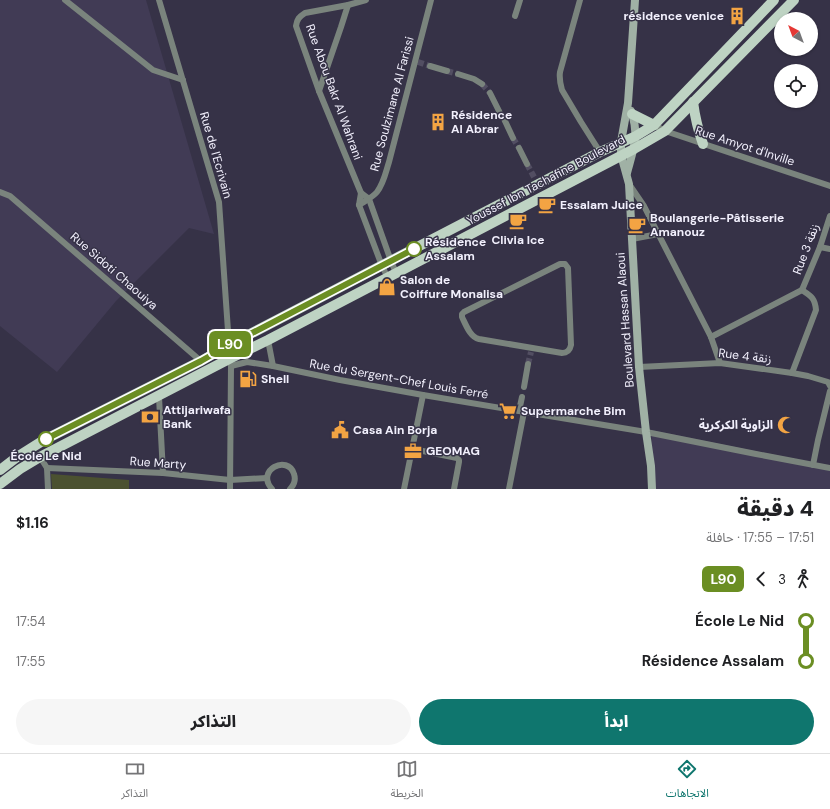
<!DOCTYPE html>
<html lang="ar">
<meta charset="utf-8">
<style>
:root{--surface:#fff;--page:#f6f6f6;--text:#202124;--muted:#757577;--line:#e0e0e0;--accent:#0f766e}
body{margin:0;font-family:"DM Sans","Noto Sans Arabic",sans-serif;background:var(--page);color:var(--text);direction:rtl;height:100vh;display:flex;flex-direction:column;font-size:15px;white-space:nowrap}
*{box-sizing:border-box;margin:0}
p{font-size:13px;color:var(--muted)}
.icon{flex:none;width:22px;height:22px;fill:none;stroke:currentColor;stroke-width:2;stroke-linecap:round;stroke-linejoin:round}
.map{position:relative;height:489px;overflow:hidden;direction:ltr}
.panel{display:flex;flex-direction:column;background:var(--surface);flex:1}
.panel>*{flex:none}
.badge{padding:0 8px;border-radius:6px;font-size:14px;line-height:26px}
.needle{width:26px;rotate:319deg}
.controls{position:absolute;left:774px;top:12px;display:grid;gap:8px}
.controls a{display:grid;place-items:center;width:44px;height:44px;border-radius:50%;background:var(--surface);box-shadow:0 1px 3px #0004;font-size:20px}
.map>.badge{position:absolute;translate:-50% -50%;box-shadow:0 0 0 2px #fff}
.legs{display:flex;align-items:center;gap:6px;height:44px;padding:0 16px;font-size:13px}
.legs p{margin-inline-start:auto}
.headline{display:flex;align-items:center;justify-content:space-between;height:68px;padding:0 16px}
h1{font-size:22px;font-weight:800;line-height:30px}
.cta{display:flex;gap:8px;margin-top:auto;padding:8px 16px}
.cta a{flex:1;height:46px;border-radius:24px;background:var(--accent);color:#fff;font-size:16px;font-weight:800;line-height:46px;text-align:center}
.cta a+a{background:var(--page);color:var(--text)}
ul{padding:0 16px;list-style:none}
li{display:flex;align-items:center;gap:14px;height:40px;font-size:15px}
li i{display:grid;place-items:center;width:6px;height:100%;margin:0 5px;background:currentColor}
li i::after{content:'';width:10px;height:10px;margin:-5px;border:3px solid;border-radius:50%;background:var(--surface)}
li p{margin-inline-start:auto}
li:first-child i{background:linear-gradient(#0000 50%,currentColor 0)}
li:last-child i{background:linear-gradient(currentColor 50%,#0000 0)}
.dock{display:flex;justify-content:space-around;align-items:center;height:56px;border-top:1px solid var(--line);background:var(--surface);font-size:11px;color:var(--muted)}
.dock a{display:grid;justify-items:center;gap:2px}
.dock .selected{color:var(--accent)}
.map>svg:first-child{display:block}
</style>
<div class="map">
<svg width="830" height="489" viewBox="0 0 830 489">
<rect width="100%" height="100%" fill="#363247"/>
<!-- built -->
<g fill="#413b55">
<path d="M 0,0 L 146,0 L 214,234 L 189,228 L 116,301 L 57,372 L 0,326 Z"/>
<path d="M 652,430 L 830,466 L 830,489 L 648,489 Z"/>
</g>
<!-- green -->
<path fill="#4b5130" d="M 51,474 L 129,480 L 129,489 L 52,489 Z"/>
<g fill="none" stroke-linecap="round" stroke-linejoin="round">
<!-- street-tunnel -->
<g stroke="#524e62" stroke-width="6" stroke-dasharray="6 3" stroke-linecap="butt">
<path d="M 418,62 L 430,66"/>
<path d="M 447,71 L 458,74"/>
<path d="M 482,84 L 490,93"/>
<path d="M 499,111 L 505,121"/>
<path d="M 513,138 L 519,148"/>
<path d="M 527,164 L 534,177"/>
<path d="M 528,364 L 531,352"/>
</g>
<!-- street -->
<g stroke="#7a847d" stroke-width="6">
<path d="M 65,0 L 153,70 L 183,80"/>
<path d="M 159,0 L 216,192 L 219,202 L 229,345 L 229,359 L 231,366 L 247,362 L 273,366 L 340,380 L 423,395 L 646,432 L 756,454 L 830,468"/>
<path d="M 366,0 L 348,5 L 305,13 C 299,17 297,19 296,26 L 319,91 L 361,193 L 359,205 L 382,266 L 388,278"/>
<path d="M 580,0 L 560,72 C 559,79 560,83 562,90 L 581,122 L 600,152"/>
<path d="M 515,16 L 520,0"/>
<path d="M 430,66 L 447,71"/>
<path d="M 458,74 L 474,79 L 482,84"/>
<path d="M 319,91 L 341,27 L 348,5"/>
<path d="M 490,93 L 499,111"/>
<path d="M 505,121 L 513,138"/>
<path d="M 654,125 L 665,131 L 830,186"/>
<path d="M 519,148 L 527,164"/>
<path d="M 629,184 L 644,206 L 711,337 L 720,363"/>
<path d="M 0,192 L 10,196 L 202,362"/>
<path d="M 361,193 L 369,199 L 391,261 L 396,273"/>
<path d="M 359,205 C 365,201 373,197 377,192 C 384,183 386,171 389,162 L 431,0"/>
<path d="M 632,239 L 658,234"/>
<path d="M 820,247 L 830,249"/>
<path d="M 560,264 L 565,264 L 568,268 L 571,345 C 570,350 567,353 562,353 L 479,339 C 470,337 466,325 462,317 L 462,314 L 464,312 Z"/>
<path d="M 802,290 L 820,247 L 830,216"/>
<path d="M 711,337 L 802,290"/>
<path d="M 268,340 L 273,366"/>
<path d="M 639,367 L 720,363 L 792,373 L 808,376 L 828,382 L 830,386"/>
<path d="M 792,373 L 816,310 C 815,298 811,296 802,290"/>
<path d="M 524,387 L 528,364"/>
<path d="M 159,397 L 163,473"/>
<path d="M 519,411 L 522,397"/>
<path d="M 413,449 L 457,458 L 459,460 L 459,462 L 454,489"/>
<path d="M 40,457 L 47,468 L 48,489"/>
<path d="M 813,465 L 818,440 L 830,391"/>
<path d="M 47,468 L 163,473 L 230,480 L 267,478"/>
<path d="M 230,489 L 231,366"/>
<path d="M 272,489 C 255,470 288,454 294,474 C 296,480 294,485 290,489"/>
<path d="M 404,489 L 423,395"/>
<path d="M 509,489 L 524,412"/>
</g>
<!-- secondary -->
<g stroke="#a0b1a5" stroke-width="8">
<path d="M 635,0 L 628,103 L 621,142 L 621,155 L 629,184 L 639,367 L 646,432 L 651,466 L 652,489"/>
<path d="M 627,173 C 633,150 640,135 631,111"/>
</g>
<!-- primary -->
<g stroke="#bed3c3" stroke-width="10">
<path d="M 693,102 C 695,117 698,130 703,144"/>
<path d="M 632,114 L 654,125"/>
<path d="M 0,470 L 17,457 L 44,440 L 201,361 L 229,345 L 600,152 L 636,136 L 654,125 L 774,0"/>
<path d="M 0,484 L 20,469 L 40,457 L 229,359 L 268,340 L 634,149 L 665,131 L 794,0"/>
</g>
</g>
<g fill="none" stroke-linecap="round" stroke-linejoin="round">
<!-- line-1 casing -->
<g stroke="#fff" stroke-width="9">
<path id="line-1" d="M 46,439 L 201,361 L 229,345 L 414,249"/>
</g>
<!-- line-1 -->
<use href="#line-1" stroke="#6b8e23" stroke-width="6"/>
</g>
<!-- icons -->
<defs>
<g id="building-bare" transform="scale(1.38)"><path d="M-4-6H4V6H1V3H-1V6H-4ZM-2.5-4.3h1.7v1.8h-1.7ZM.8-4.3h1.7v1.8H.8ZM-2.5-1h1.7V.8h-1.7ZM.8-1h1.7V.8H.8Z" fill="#f3a443" stroke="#363247" stroke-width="2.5" paint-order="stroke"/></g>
<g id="cafe-bare" transform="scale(1.38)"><path d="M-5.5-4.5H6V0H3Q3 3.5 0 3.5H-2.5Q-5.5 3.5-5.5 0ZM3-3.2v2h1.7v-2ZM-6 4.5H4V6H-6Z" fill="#f3a443" stroke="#363247" stroke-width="2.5" paint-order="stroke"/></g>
<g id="shop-bare" transform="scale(1.38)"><path d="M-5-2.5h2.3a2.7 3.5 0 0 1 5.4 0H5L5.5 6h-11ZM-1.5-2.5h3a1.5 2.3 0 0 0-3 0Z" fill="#f3a443" stroke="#363247" stroke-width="2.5" paint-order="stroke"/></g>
<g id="fuel-bare" transform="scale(1.38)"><path d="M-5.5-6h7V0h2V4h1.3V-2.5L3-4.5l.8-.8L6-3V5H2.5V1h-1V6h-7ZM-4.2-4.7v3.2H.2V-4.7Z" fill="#f3a443" stroke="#363247" stroke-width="2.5" paint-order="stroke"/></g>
<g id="supermarket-bare" transform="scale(1.38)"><path d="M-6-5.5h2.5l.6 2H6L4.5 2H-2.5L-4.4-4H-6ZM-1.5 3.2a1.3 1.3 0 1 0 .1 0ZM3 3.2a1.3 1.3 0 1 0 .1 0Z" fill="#f3a443" stroke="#363247" stroke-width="2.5" paint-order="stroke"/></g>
<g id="bank-bare" transform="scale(1.38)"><path d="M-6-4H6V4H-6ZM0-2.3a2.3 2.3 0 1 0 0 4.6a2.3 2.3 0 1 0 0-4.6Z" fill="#f3a443" stroke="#363247" stroke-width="2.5" paint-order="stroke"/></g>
<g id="mosque-bare" transform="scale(1.38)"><path d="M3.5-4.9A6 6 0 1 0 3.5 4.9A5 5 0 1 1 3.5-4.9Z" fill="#f3a443" stroke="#363247" stroke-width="2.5" paint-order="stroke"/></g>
<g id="civic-bare" transform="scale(1.38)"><path d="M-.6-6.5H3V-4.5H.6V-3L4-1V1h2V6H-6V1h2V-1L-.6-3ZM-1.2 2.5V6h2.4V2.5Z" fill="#f3a443" stroke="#363247" stroke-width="2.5" paint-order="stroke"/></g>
<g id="office-bare" transform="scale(1.38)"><path d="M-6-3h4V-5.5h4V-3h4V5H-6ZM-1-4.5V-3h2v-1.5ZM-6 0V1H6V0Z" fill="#f3a443" stroke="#363247" stroke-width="2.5" paint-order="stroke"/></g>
</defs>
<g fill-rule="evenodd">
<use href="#building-bare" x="737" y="16"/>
<use href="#building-bare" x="438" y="122"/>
<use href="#cafe-bare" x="547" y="205"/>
<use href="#cafe-bare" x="518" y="221"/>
<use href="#cafe-bare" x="637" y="225"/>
<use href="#shop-bare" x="387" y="287"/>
<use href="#fuel-bare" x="248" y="379"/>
<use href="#supermarket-bare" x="508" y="411"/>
<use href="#bank-bare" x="150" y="417"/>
<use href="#mosque-bare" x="786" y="425"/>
<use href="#civic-bare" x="340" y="430"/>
<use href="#office-bare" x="413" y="451"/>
</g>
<!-- markers -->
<g fill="#fff" stroke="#6b8e23" stroke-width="2">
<circle cx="414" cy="249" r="7"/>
<circle cx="46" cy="439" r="7"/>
</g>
<g text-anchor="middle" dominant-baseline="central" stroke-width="3" stroke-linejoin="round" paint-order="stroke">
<!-- poi labels -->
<g font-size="12" font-weight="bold" fill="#f2f0fd" stroke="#363247" text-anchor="start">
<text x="724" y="16" text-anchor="end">résidence venice</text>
<text x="451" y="115">Résidence<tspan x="451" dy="14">Al Abrar</tspan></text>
<text x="560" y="205">Essalam Juice</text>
<text x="650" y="218">Boulangerie-Pâtisserie<tspan x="650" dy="14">Amanouz</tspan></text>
<text x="518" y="240" text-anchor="middle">Clivia Ice</text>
<text x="400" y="280">Salon de<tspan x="400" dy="14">Coiffure Monalisa</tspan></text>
<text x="261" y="379">Shell</text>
<text x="163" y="410">Attijariwafa<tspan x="163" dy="14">Bank</tspan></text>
<text x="521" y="411">Supermarche Bim</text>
<text x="773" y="425" text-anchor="end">الزاوية الكركرية</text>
<text x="353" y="430">Casa Ain Borja</text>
<text x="426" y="451">GEOMAG</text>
</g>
<!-- street labels -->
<g font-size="12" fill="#f2f0fd" stroke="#363247">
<text transform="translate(334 92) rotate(70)">Rue Abou Bakr Al Wahrani</text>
<text transform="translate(392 104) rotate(-75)">Rue Soulzimane Al Farissi</text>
<text transform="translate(745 146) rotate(18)">Rue Amyot d'Inville</text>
<text transform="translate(216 155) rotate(74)">Rue de l'Ecrivain</text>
<text transform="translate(546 180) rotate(-28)">Youssef Ibn Tachafine Boulevard</text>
<text transform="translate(806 249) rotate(-69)">Rue 3 زنقة</text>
<text transform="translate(114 271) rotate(41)">Rue Sidoti Chaouiya</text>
<text transform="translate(625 320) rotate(-94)">Boulevard Hassan Alaoui</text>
<text transform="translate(745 356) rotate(7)">Rue 4 زنقة</text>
<text transform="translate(399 379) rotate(10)">Rue du Sergent-Chef Louis Ferré</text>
<text transform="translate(158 463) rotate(4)">Rue Marty</text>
</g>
<!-- stop labels -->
<g font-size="12" font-weight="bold" fill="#f2f0fd" stroke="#363247" text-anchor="start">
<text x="425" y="242">Résidence<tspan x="425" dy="14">Assalam</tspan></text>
<text x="46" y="456" text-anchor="middle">École Le Nid</text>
</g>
</g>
</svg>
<div class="controls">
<a><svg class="needle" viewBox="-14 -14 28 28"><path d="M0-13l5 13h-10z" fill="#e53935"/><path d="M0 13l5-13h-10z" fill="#757577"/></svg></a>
<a><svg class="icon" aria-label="locate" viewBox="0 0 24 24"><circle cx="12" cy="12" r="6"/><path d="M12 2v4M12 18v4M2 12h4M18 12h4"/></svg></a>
</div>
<b class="badge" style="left:230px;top:344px;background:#6b8e23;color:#fff">L90</b>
</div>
<section class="panel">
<div class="headline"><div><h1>4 دقيقة</h1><p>17:51 – 17:55 · حافلة</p></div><b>$1.16</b></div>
<div class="legs"><svg class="icon" aria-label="walk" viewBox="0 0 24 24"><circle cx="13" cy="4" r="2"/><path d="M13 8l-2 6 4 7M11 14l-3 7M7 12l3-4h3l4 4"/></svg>3<svg class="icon" aria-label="back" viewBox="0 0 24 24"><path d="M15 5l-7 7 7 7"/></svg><b class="badge" style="background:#6b8e23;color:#fff">L90</b></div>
<ul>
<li><i style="color:#6b8e23"></i><b>École Le Nid</b><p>17:54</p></li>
<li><i style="color:#6b8e23"></i><b>Résidence Assalam</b><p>17:55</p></li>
</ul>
<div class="cta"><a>ابدأ</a><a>التذاكر</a></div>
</section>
<nav class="dock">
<a class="selected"><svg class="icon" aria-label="directions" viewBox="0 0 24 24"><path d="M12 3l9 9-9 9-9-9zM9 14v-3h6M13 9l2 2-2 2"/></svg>الاتجاهات</a>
<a><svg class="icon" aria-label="map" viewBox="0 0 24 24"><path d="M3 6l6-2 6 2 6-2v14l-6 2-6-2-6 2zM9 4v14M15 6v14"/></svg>الخريطة</a>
<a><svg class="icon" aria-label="tickets" viewBox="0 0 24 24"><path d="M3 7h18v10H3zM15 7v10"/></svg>التذاكر</a>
</nav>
